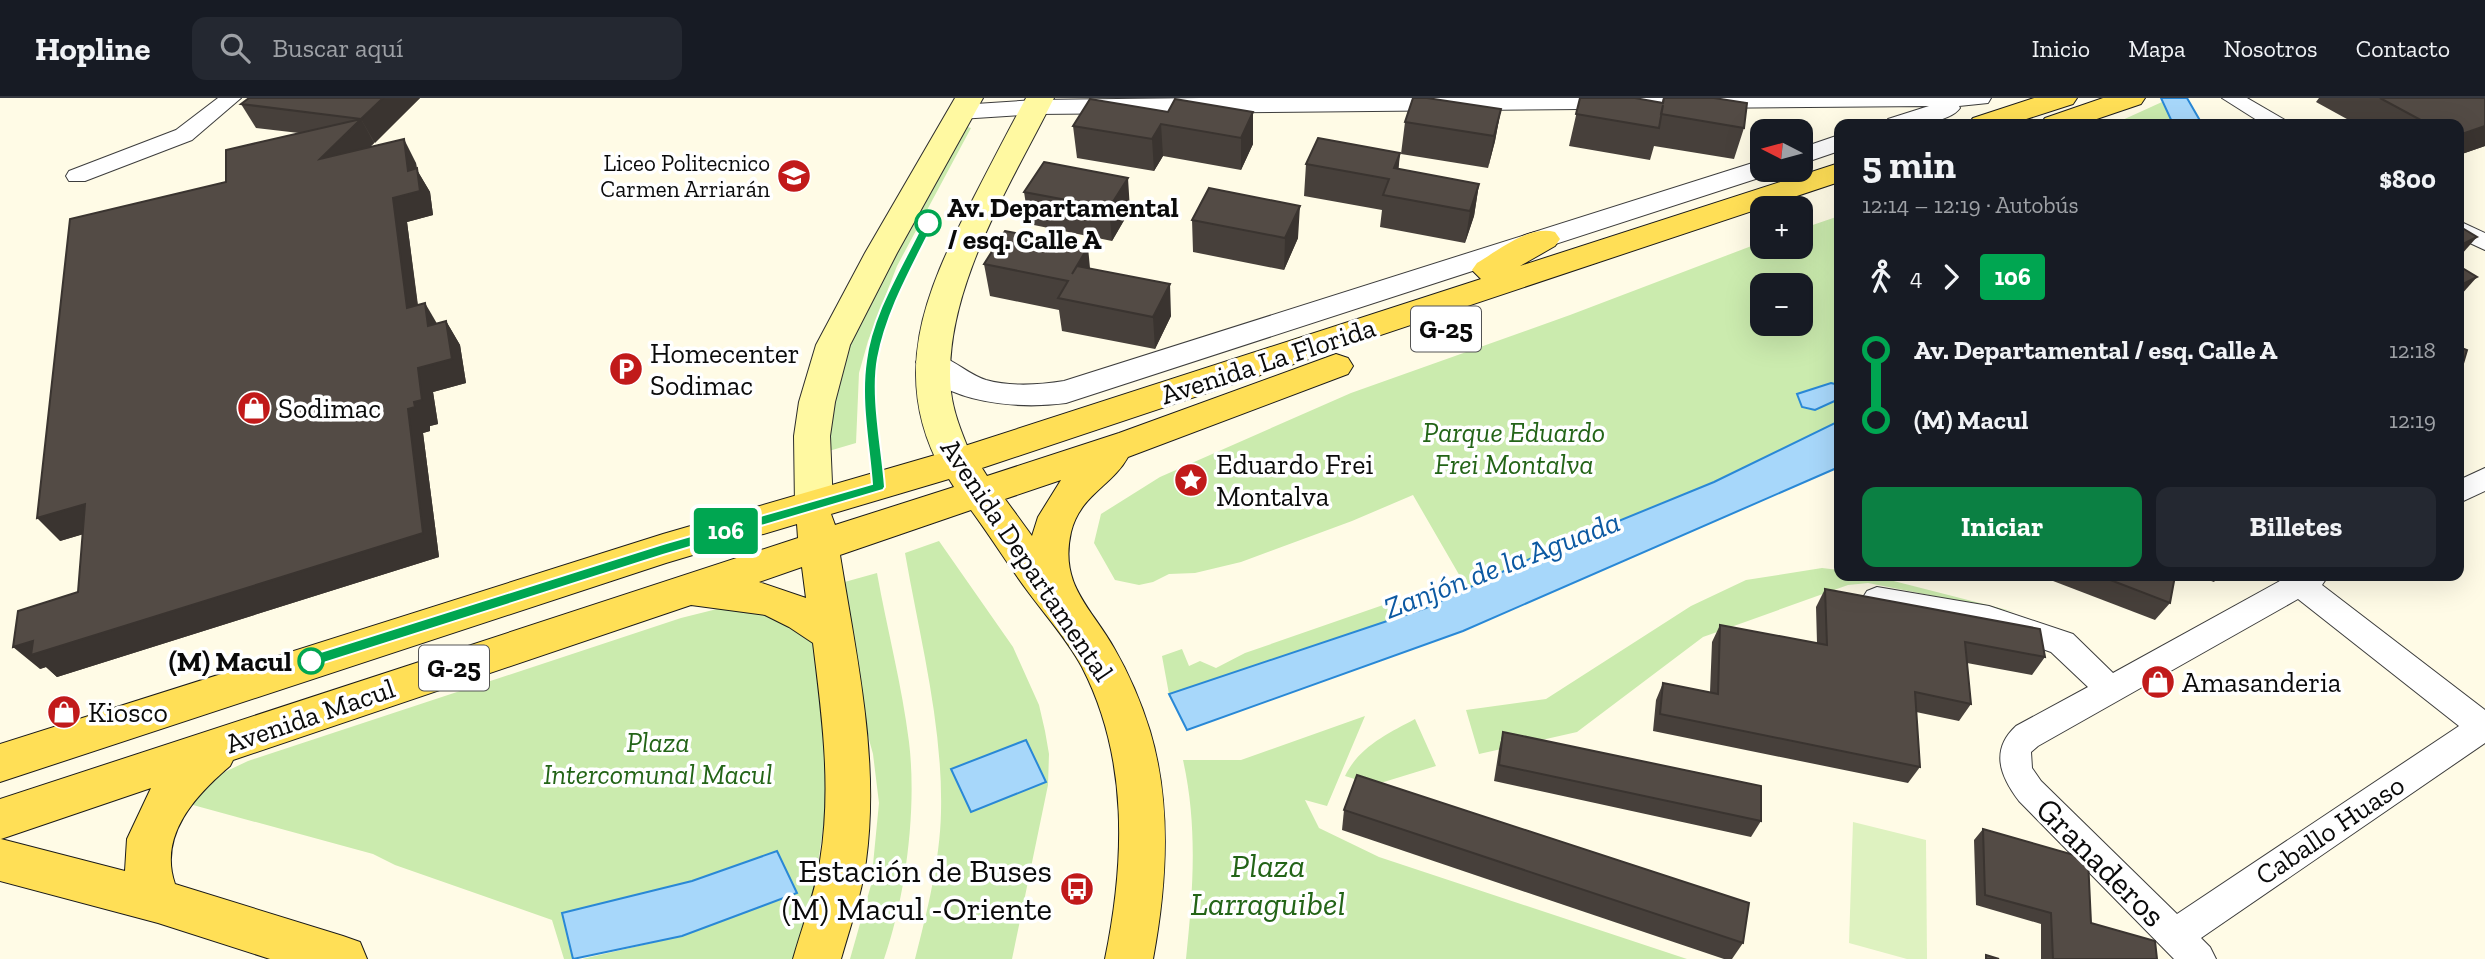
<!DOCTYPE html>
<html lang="es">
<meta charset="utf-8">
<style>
:root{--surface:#171b24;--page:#242831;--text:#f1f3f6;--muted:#9ea1a6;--line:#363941;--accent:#0b8043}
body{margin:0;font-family:"Zilla Slab",serif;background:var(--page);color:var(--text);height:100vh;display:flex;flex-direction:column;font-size:26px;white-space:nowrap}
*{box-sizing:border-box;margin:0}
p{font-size:23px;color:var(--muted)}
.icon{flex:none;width:38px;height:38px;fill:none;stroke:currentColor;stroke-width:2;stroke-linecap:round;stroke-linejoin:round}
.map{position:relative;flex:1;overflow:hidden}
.sheet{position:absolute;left:1834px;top:21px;width:630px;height:462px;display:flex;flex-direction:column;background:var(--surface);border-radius:14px;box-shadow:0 7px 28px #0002}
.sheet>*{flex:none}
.badge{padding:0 14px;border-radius:5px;font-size:24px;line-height:46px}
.needle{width:46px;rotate:276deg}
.tools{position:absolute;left:1750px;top:21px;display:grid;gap:14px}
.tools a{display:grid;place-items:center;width:63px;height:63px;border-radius:14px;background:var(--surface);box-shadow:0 7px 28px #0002;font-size:35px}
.map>.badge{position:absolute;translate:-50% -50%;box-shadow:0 0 0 4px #fff}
.legs{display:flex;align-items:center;gap:10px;height:77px;padding:0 28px;font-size:23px}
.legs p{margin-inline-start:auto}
.overview{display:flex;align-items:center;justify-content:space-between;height:119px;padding:0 28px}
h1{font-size:38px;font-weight:800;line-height:52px}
.cta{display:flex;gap:14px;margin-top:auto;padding:14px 28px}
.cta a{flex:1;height:80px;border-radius:14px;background:var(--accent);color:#fff;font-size:28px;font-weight:800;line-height:80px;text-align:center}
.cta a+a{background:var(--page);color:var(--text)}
ul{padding:0 28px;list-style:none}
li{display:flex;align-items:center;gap:24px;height:70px;font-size:26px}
li i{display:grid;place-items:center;width:10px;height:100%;margin:0 9px;background:currentColor}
li i::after{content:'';width:18px;height:18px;margin:-9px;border:5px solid;border-radius:50%;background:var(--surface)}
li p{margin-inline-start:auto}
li:first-child i{background:linear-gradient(#0000 50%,currentColor 0)}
li:last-child i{background:linear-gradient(currentColor 50%,#0000 0)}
header{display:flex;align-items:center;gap:42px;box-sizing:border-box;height:98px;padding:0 35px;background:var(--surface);border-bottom:2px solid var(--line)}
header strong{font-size:33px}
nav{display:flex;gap:38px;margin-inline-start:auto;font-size:24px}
.search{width:490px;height:63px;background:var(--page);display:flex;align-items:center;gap:18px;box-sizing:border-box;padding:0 24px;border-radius:14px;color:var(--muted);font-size:26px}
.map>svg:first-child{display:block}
</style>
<header>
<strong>Hopline</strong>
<div class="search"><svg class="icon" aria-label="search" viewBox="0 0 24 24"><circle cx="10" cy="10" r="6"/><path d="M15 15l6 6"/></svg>Buscar aquí</div>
<nav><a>Inicio</a><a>Mapa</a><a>Nosotros</a><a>Contacto</a></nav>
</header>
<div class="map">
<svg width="2485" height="861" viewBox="0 0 2485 861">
<rect width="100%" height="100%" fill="#fffbe6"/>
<!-- green -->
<g fill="#cbebae" fill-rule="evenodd">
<path d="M 2162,4 L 2173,26 L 2112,26 L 2118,24 Z"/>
<path d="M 964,28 L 971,30 L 897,168 L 868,243 L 859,275 L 856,345 L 822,355 L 848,239 Z"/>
<path d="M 1839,118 L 1839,323 L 1714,384 L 1555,449 L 1426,510 L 1169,596 L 1162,558 L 1182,551 L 1189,568 L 1200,563 L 1216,570 L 1245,555 L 1461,480 L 1413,397 L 1352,423 L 1241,464 L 1195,475 L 1169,476 L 1153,484 L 1139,487 L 1115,482 L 1094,445 L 1101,416 L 1160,379 L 1351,295 L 1570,217 L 1762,144 L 1762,149 L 1801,149 L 1801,131 ZM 1762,187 L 1801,187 L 1801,226 L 1762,226 Z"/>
<path d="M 939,443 L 1013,549 L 1039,607 L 1045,633 L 1049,656 L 1048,687 L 1012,861 L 915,861 C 927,814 940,763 941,714 C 943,627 920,541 905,455 Z"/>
<path d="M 1822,470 L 1839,472 L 1839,478 L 1874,478 L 2015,514 L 1868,485 L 1848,487 L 1703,539 L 1577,634 L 1479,656 L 1466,612 L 1546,601 L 1691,508 L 1746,482 Z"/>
<path d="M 877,475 C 887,531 902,587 909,644 C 917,710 906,798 884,861 L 850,861 L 871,787 L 879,705 L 873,656 L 860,609 L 841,485 Z"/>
<path d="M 739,509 L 761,511 L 806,535 L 816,548 L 822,572 L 828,696 L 815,786 L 796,861 L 582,861 L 682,838 L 797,795 L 777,753 L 692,783 L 562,816 L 573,861 L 564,861 L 552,822 L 395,767 L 373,756 L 182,704 L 212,680 L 248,663 L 681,520 L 717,511 Z"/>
<path d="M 1365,618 L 1327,708 L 1305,702 L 1319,730 L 1379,759 L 1687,861 L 1186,861 C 1193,794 1198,729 1183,662 L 1241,662 Z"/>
<path d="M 1415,621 L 1436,668 L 1374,687 L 1345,678 C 1359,649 1387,636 1415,621 Z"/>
</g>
<!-- pitch -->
<path fill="#def2c0" d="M 1853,724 L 1926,742 L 1927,861 L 1907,861 L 1849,845 Z"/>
<!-- water -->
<g fill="#a7d7fa" stroke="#2988d6" stroke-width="2">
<path d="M 2161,0 L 2187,0 L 2202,26 L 2173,26 Z"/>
<path d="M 1831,285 L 1839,287 L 1839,301 L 1815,312 L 1802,309 L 1797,296 Z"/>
<path d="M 1839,323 L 1839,369 L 1463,533 L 1187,632 L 1169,596 L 1426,510 L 1555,449 L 1714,384 Z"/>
<path d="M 1026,642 L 1046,684 L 971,714 L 951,671 Z"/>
<path d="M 777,753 L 797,795 L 682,838 L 573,861 L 562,815 L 692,783 Z"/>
</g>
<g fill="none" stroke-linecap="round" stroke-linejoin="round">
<!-- minor casing -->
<g stroke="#3d3d3d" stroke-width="2">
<g id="minor">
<path d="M 218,0 L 241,0 L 192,42 L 85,83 L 69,83 L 66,78 L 69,73 L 176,32 Z"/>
<path d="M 2222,0 L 2247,0 L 2285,22 L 2289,26 L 2263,26 Z"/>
<path d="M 2459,123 L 2485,135 L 2485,152 L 2459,140 Z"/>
<path d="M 2485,370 L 2485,393 L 2459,405 L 2459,382 Z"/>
<path d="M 2289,478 L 2328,478 L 2322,487 L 2485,612 L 2485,645 L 2201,840 L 2210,849 L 2216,861 L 2174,861 L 2019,703 C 2000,678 1990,652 2016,628 L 2088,589 L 2051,554 L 1988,532 L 1877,513 L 1867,509 L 1862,501 L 1867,493 L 1877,489 L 1989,508 L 2073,536 L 2113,575 ZM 2298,501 L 2459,628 L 2177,816 L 2041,683 L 2032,670 L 2031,654 L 2038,648 Z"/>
</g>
</g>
<!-- tertiary casing -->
<g stroke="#3d3d3d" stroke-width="2">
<g id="tertiary">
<path d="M 1200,0 L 1991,0 L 1988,5 L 1959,8 L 1960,10 C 1948,27 1904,27 1884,26 L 1888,21 L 1929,8 L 1035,16 L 960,21 L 951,19 L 948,14 L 951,9 L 960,7 L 1035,2 Z"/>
<path d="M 1839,37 L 1839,53 L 1801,66 L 1801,50 Z"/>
<path d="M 1762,62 L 1762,72 L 1774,72 L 1771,76 L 1066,305 C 1022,311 942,307 916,264 L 920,257 C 944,250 963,275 986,282 C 1011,289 1039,287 1064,283 Z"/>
</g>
</g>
<!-- secondary casing -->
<g stroke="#2c2c2c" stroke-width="2">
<g id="secondary">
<path d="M 955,0 L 983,0 L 897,155 L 850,247 L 835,304 L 830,338 L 833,408 L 827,418 L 814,422 L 801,418 L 795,408 L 794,338 L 799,304 L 816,247 L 865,155 Z"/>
<path d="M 1026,0 L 1054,0 C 1011,86 941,195 951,294 C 954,319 965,342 974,365 L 969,375 L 956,379 L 943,375 C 889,279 925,194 971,105 C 989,70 1007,35 1026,0 Z"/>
</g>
</g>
<!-- primary casing -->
<g stroke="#1b1b1b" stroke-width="2">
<g id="primary">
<path d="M 2034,0 L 2077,0 L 2073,6 L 2011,26 L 1968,26 L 1973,20 Z"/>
<path d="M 2103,0 L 2145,0 L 2141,6 L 2082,26 L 2040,26 L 2045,20 Z"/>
<path d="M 1839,65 L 1839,84 L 982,370 L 987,378 L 1119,335 L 1336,256 L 1348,260 L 1353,268 L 1348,276 L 1128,359 C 1112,388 1080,397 1071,434 C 1059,487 1091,509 1114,550 C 1129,576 1141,604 1150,633 C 1172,707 1167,786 1153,861 L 1105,861 C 1125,764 1129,660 1082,569 C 1067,541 1045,517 1026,491 C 1007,465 990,438 971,412 L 840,457 C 856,557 880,660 866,763 C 862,796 850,829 841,861 L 793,861 C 802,829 815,796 820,763 C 832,690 822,618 813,545 L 789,529 L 765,517 L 691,507 L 233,662 L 230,668 C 196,697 158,737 175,786 L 343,838 L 360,844 L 367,861 L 270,861 L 158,825 L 0,783 L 0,701 L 798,440 L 797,426 L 666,465 L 0,684 L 0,646 L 663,436 L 949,353 L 1481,181 L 1472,172 L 1477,165 C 1499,152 1529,127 1555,134 L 1560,141 L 1555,148 L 1520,168 ZM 949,381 L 954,389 L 835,427 L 831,416 ZM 1061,382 L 1038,419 L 1032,438 L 1005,401 ZM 802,469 L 806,500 L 759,484 ZM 151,690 L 127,741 L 125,773 L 1,741 Z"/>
</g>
</g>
<!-- minor -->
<use href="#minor" fill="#fff" fill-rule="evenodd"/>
<!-- tertiary -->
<use href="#tertiary" fill="#fff" fill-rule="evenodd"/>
<!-- secondary -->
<use href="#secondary" fill="#fff9a1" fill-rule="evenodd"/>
<!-- primary -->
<use href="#primary" fill="#ffdf56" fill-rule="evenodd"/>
</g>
<!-- wall -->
<g fill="#47403b">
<path d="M 420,0 L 370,49 L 416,65 L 417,72 L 430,94 L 433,117 L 407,124 L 418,207 L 437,226 L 446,223 L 460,247 L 466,285 L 433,294 L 438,326 L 430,328 L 430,333 L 423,335 L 439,459 L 57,579 L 46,569 L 40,571 L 78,494 L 83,436 L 60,443 L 226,84 L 299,35 L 256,30 L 241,6 Z"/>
<path d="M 1580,0 L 1662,4 L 1663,0 L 1714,0 L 1744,30 L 1734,61 L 1654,48 L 1650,62 L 1569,48 Z"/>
<path d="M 2319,0 L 2485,0 L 2485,48 L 2459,57 L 2459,26 L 2356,26 L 2316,4 Z"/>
<path d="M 1501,11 L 1495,43 L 1488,70 L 1401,56 L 1405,24 Z"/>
<path d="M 1168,14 L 1253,14 L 1253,46 L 1241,72 L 1163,58 L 1154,73 L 1077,60 L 1073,28 Z"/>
<path d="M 1400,55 L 1398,71 L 1479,86 L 1474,118 L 1465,145 L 1380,129 L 1382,112 L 1304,98 L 1306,66 Z"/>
<path d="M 1024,94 L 1130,112 L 1112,143 L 1029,126 Z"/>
<path d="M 1192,122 L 1298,140 L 1284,172 L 1193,154 Z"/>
<path d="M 984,166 L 1090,170 L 1171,218 L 1155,251 L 1062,233 L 1059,212 L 990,198 Z"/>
<path d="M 2040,478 L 2175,478 L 2170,505 L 2155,522 Z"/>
<path d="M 2197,478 L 2219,478 L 2214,484 Z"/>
<path d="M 1825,491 L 2045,559 L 2032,577 L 1967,565 L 1971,606 L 1959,623 L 1916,614 L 1920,669 L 1908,685 L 1653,633 L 1656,602 L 1663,585 L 1710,594 L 1712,544 L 1720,527 L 1817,545 L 1816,509 Z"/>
<path d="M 1503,634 L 1761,723 L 1751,739 L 1494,683 L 1499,651 Z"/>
<path d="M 1344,712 L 1743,845 L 1732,861 L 1724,861 L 1342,732 Z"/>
<path d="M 1983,731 L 2091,825 L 2157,861 L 2041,861 L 2041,826 L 1976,807 L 1974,742 Z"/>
</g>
<!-- shaded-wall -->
<g fill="#3a3430">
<path d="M 383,0 L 420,0 L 375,45 L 361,21 Z"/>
<path d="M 1501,11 L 1495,43 L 1488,70 L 1494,38 Z"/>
<path d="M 1253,14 L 1253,46 L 1241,72 L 1241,40 Z"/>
<path d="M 361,21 L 374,45 L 334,85 L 320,61 Z"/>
<path d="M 1161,26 L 1163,58 L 1154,73 L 1152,41 Z"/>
<path d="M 2485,28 L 2485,48 L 2459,57 L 2459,37 Z"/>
<path d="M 404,41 L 416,65 L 417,72 L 430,94 L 433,117 L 407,124 L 421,234 L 407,210 L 393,100 L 408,73 Z"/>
<path d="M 1400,55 L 1397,87 L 1394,70 Z"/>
<path d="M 1128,80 L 1130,112 L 1112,143 L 1109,110 Z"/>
<path d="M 1479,86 L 1474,118 L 1465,145 L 1470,113 Z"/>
<path d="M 1300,108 L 1298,140 L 1284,172 L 1285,140 Z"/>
<path d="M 2477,139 L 2461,157 L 2459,159 L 2459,148 Z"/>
<path d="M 1088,149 L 1091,181 L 1072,176 Z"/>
<path d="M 2477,179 L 2460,198 L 2459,199 L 2459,188 Z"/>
<path d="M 1170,186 L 1171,218 L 1155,251 L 1153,219 Z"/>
<path d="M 425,205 L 439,229 L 428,228 Z"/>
<path d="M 446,223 L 460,247 L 466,285 L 433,294 L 438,326 L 430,328 L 430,333 L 423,335 L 439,459 L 57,579 L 46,569 L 40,571 L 13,549 L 33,543 L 408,311 L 414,304 L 418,270 Z"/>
<path d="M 85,406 L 108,429 L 60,443 L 37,420 Z"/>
</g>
<!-- building -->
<g fill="#534b45" stroke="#3a3430" stroke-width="2">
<path d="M 249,0 L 383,0 L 361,21 L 241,6 Z"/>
<path d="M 1413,0 L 1427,0 L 1501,11 L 1494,38 L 1405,24 Z"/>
<path d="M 1580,0 L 1635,0 L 1663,5 L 1664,0 L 1714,0 L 1747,5 L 1744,30 L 1661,16 L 1663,7 L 1659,30 L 1576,16 Z"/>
<path d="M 2380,0 L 2485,0 L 2485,28 L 2459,37 L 2459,26 L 2428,26 Z"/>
<path d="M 1090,1 L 1168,14 L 1175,1 L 1253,14 L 1241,40 L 1161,26 L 1152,41 L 1073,28 Z"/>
<path d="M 361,21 L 320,61 L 404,41 L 408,73 L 417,70 L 420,93 L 393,100 L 407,210 L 425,205 L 428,228 L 446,223 L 452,261 L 418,270 L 422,302 L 414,304 L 415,309 L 408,311 L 423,435 L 31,557 L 33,543 L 13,549 L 18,513 L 78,494 L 85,406 L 37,420 L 70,121 L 226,84 L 226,52 Z"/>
<path d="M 1318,40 L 1400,55 L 1394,70 L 1479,86 L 1470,113 L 1383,97 L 1389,81 L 1306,66 Z"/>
<path d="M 1044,64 L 1128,80 L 1109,110 L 1024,94 Z"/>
<path d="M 1209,90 L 1300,108 L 1285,140 L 1192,122 Z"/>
<path d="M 2459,128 L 2477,139 L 2459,148 Z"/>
<path d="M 1005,133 L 1088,149 L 1072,176 L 1077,168 L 1170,186 L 1153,219 L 1058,200 L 1068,183 L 984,166 Z"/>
<path d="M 2459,168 L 2477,179 L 2459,188 Z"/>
<path d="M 2459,249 L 2467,252 L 2459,279 Z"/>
<path d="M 2100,478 L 2175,478 L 2170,505 Z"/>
<path d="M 1825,491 L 2040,531 L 2045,559 L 1965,544 L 1971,606 L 1915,594 L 1920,669 L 1660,616 L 1663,585 L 1718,596 L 1720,527 L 1827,547 Z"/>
<path d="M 1503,634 L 1761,688 L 1761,723 L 1499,667 Z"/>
<path d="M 1357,677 L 1749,805 L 1743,845 L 1344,712 Z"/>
<path d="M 1983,731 L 2088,761 L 2091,825 L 2155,843 L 2157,861 L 2053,861 L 2051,815 L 1985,797 Z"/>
<path d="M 1986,857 L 1999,861 L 1986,861 Z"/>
</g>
<!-- line-1 -->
<path fill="#00a651" stroke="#fff" stroke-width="2" d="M 928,122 L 934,125 C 913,168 887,212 878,260 C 871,298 882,349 885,389 L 883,392 L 663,457 L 311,569 L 306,567 L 304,563 L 306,559 L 311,557 L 663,446 L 872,386 C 869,346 860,303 866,263 C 872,215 902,169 923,125 Z"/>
<!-- icons -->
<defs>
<g id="school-disc" transform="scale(1.75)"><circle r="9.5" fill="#c11a1a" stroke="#fff"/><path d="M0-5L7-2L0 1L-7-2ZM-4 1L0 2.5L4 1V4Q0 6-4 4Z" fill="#fff"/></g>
<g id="parking-disc" transform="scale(1.75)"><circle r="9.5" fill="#c11a1a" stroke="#fff"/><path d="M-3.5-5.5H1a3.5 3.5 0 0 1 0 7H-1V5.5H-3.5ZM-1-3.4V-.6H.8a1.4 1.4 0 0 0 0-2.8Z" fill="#fff"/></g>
<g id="shop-disc" transform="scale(1.75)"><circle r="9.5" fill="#c11a1a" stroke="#fff"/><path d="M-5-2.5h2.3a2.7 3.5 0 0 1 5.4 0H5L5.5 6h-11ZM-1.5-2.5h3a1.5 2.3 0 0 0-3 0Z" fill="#fff"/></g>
<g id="sight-disc" transform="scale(1.75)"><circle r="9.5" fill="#c11a1a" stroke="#fff"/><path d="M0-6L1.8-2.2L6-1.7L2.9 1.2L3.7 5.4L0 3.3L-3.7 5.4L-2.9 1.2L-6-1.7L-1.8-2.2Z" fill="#fff"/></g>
<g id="bus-disc" transform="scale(1.75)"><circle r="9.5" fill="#c11a1a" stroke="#fff"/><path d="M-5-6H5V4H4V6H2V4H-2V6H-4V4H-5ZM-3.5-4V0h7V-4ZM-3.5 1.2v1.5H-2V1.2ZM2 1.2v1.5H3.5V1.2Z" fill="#fff"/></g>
</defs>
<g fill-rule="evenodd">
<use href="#school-disc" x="794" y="78"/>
<use href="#parking-disc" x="626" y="271"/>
<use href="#shop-disc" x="254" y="310"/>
<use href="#sight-disc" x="1191" y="382"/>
<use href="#shop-disc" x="2158" y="584"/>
<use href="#shop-disc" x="64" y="614"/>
<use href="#bus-disc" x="1077" y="791"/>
</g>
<!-- markers -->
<g fill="#fff" stroke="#00a651" stroke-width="3.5">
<circle cx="928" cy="125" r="12"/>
<circle cx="311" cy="563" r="12"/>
</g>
<g text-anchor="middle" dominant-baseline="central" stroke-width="7" stroke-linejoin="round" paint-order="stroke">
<!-- far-poi labels -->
<g font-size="23" fill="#0a0a0a" stroke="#fff" text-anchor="end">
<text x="770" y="65">Liceo Politecnico<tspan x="770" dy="26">Carmen Arriarán</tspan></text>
</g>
<!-- shield labels -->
<g fill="#fff" stroke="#545454" stroke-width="2">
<rect x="1411" y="208.5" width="70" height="45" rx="5"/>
<rect x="419" y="547.5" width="70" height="45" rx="5"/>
</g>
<g font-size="26" font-weight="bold" fill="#0a0a0a">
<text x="1446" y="231">G-25</text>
<text x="454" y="570">G-25</text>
</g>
<!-- stop labels -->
<g font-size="28" font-weight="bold" fill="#0a0a0a" stroke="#fff" text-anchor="start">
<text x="947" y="109">Av. Departamental<tspan x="947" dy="32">/ esq. Calle A</tspan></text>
<text x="292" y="563" text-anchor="end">(M) Macul</text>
</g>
<!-- poi labels -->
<g font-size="28" fill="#0a0a0a" stroke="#fff" text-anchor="start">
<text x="650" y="255">Homecenter<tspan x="650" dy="32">Sodimac</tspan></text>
<text x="278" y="310">Sodimac</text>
<text x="1216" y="366">Eduardo Frei<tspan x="1216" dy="32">Montalva</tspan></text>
<text x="2182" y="584">Amasanderia</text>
<text x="88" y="614">Kiosco</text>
</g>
<!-- street labels -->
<g font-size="28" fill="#0a0a0a" stroke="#fff">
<text transform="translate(1268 263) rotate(-18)">Avenida La Florida</text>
<text transform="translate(1027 462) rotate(56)">Avenida Departamental</text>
<text transform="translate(310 618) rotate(-19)">Avenida Macul</text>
<text transform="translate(2330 732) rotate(-34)">Caballo Huaso</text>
</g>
<!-- park labels -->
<g font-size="28" font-style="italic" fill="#236417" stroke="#fff">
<text x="1514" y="334">Parque Eduardo<tspan x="1514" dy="32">Frei Montalva</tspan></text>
<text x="658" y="644">Plaza<tspan x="658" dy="32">Intercomunal Macul</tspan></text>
</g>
<!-- water labels -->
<g font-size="30" font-style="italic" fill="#0c59a2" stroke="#fff">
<text transform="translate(1502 467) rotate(-21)">Zanjón de la Aguada</text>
</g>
<!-- near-street labels -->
<g font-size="33" fill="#0a0a0a" stroke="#fff">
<text transform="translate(2101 764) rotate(45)">Granaderos</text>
</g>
<!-- near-park labels -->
<g font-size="33" font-style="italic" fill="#236417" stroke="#fff">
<text x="1268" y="767">Plaza<tspan x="1268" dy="38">Larraguibel</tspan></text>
</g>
<!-- near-poi labels -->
<g font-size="33" fill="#0a0a0a" stroke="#fff" text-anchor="end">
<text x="1052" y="772">Estación de Buses<tspan x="1052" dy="38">(M) Macul -Oriente</tspan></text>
</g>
</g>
</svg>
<div class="tools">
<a><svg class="needle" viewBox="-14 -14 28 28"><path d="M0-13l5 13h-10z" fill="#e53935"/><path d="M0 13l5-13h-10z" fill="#9ea1a6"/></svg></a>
<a>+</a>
<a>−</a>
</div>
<b class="badge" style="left:726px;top:433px;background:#00a651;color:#fff">106</b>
<section class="sheet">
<div class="overview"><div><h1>5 min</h1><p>12:14 – 12:19 · Autobús</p></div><b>$800</b></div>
<div class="legs"><svg class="icon" aria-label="walk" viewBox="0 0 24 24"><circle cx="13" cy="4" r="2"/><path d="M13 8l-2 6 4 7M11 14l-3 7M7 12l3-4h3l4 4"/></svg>4<svg class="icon" aria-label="forward" viewBox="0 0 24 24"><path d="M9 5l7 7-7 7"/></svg><b class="badge" style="background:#00a651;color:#fff">106</b></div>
<ul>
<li><i style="color:#00a651"></i><b>Av. Departamental / esq. Calle A</b><p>12:18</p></li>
<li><i style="color:#00a651"></i><b>(M) Macul</b><p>12:19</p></li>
</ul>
<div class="cta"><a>Iniciar</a><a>Billetes</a></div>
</section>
</div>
